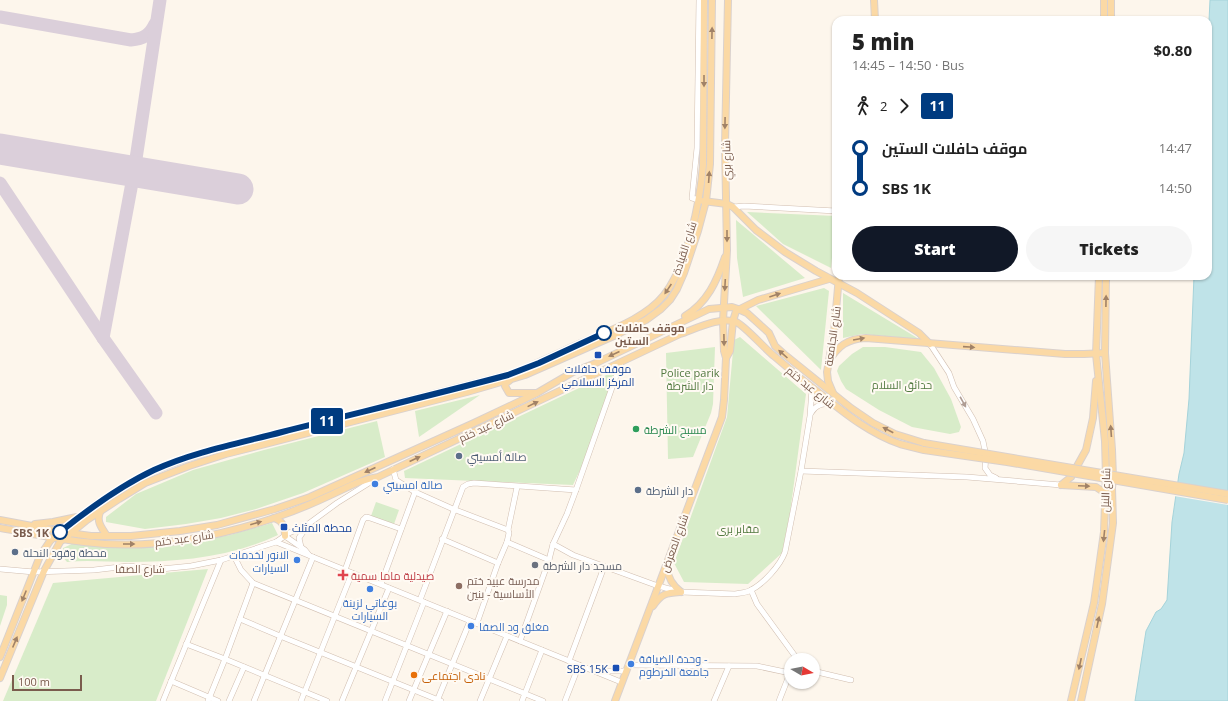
<!DOCTYPE html>
<meta charset="utf-8">
<style>
:root{--surface:#fff;--page:#f6f6f6;--text:#222;--muted:#767676;--accent:#111827}
body{margin:0;font-family:"Open Sans",Cairo,sans-serif;background:var(--page);color:var(--text);height:100vh;display:flex;flex-direction:column;font-size:15px;white-space:nowrap}
*{box-sizing:border-box;margin:0}
p{font-size:13px;color:var(--muted)}
.icon{flex:none;width:22px;height:22px;fill:none;stroke:currentColor;stroke-width:2;stroke-linecap:round;stroke-linejoin:round}
.map{position:relative;flex:1;overflow:hidden}
.details{position:absolute;left:832px;top:16px;width:380px;height:264px;display:flex;flex-direction:column;background:var(--surface);border-radius:12px;box-shadow:0 1px 3px #0004}
.details>*{flex:none}
.badge{padding:0 8px;border-radius:3px;font-size:14px;line-height:26px}
.needle{width:26px;rotate:100deg}
.fabs{position:absolute;left:784px;top:653px;display:grid;gap:8px}
.fabs a{display:grid;place-items:center;width:36px;height:36px;border-radius:50%;background:var(--surface);box-shadow:0 1px 3px #0004;font-size:20px}
.scale{position:absolute;left:12px;bottom:10px;width:70px;box-sizing:border-box;padding-left:4px;border:2px solid #7a5c4d;border-top:0;font-size:11px;line-height:14px;white-space:nowrap;color:#7a5c4d;-webkit-text-stroke:3px #fffaf3;paint-order:stroke}
.map>.badge{position:absolute;translate:-50% -50%;box-shadow:0 0 0 2px #fff}
.legs{display:flex;align-items:center;gap:6px;height:44px;padding:0 20px;font-size:13px}
.legs p{margin-inline-start:auto}
.head{display:flex;align-items:center;justify-content:space-between;height:68px;padding:0 20px}
h1{font-size:22px;font-weight:800;line-height:30px}
.cta{display:flex;gap:8px;margin-top:auto;padding:8px 20px}
.cta a{flex:1;height:46px;border-radius:24px;background:var(--accent);color:#fff;font-size:16px;font-weight:800;line-height:46px;text-align:center}
.cta a+a{background:var(--page);color:var(--text)}
ul{padding:0 20px;list-style:none}
li{display:flex;align-items:center;gap:14px;height:40px;font-size:15px}
li i{display:grid;place-items:center;width:6px;height:100%;margin:0 5px;background:currentColor}
li i::after{content:'';width:10px;height:10px;margin:-5px;border:3px solid;border-radius:50%;background:var(--surface)}
li p{margin-inline-start:auto}
li:first-child i{background:linear-gradient(#0000 50%,currentColor 0)}
li:last-child i{background:linear-gradient(currentColor 50%,#0000 0)}
.map>svg:first-child{display:block}
</style>
<div class="map">
<svg width="1228" height="701" viewBox="0 0 1228 701">
<rect width="100%" height="100%" fill="#fdf6ec"/>
<!-- green -->
<g fill="#d8ecc9">
<path d="M 747,212 L 836,216 L 831,268 L 783,244 Z"/>
<path d="M 736,220 L 805,278 L 743,297 L 737,258 Z"/>
<path d="M 824,288 L 829,291 L 821,370 L 756,306 Z"/>
<path d="M 843,293 L 919,339 L 862,334 L 843,338 Z"/>
<path d="M 740,337 L 806,394 L 790,513 L 782,553 L 748,584 L 684,582 L 674,563 L 727,417 L 734,340 Z"/>
<path d="M 715,347 L 713,404 L 711,413 L 693,457 L 668,459 L 666,353 Z"/>
<path d="M 863,347 L 885,347 L 921,352 L 934,368 L 951,399 L 961,427 L 959,432 L 950,434 L 912,427 L 879,410 L 846,389 L 841,381 L 837,371 L 839,366 L 852,354 Z"/>
<path d="M 617,370 L 587,455 L 573,485 L 405,478 L 404,471 Z"/>
<path d="M 480,395 L 419,437 L 415,411 Z"/>
<path d="M 377,421 L 385,457 L 303,493 L 256,509 L 221,518 L 186,524 L 145,529 L 106,522 L 106,517 L 136,494 L 193,470 L 264,450 Z"/>
<path d="M 376,502 L 399,510 L 394,524 L 371,516 Z"/>
<path d="M 272,523 L 278,535 C 231,557 180,562 128,562 C 108,562 87,560 67,562 L 62,556 L 63,548 L 74,543 L 122,548 L 183,544 L 230,535 Z"/>
<path d="M 208,569 L 156,701 L 3,701 L 53,583 Z"/>
<path d="M 0,595 L 7,596 L 7,605 L 0,626 Z"/>
</g>
<!-- water -->
<path fill="#bfe3e8" stroke="#a5d3da" d="M 1210,0 L 1228,0 L 1228,701 L 1135,701 L 1146,631 L 1156,612 L 1161,609 L 1167,600 L 1172,522 L 1179,474 L 1184,453 L 1189,399 L 1194,276 L 1208,276 L 1208,41 Z"/>
<!-- pier -->
<path fill="#fdf6ec" d="M 1176,482 L 1228,491 L 1228,505 L 1174,496 Z"/>
<g fill="none" stroke-linecap="round" stroke-linejoin="round">
<!-- taxiway -->
<g stroke="#dbcfda" stroke-width="13">
<path d="M 0,17 L 131,40 C 143,39 150,35 155,24"/>
<path d="M 0,183 L 103,338 L 156,413"/>
<path d="M 103,338 L 134,172 L 160,0"/>
</g>
<!-- runway -->
<path stroke="#dbcfda" stroke-width="31" d="M 0,149 L 238,189"/>
<!-- minor casing -->
<g stroke="#d1beb0" stroke-width="6">
<g id="minor">
<path d="M 699,200 L 692,198 L 697,148 L 699,0"/>
<path d="M 733,207 L 744,206 L 836,211"/>
<path d="M 930,344 L 949,373 L 954,387 L 973,419 L 983,441 L 986,456 L 985,468 L 990,475 L 996,478"/>
<path d="M 811,413 C 816,404 823,404 832,403"/>
<path d="M 393,469 L 396,480 L 415,492 L 453,509 L 508,530"/>
<path d="M 801,471 L 967,477 L 1061,485"/>
<path d="M 285,536 L 305,550 L 309,555"/>
<path d="M 442,539 L 498,563"/>
<path d="M 276,542 L 621,682"/>
<path d="M 507,542 L 549,560"/>
<path d="M 553,544 L 573,555 L 658,586 L 681,592 L 735,594 C 740,593 746,593 751,590 C 763,584 780,566 785,552 L 801,471 L 810,416 L 812,389"/>
<path d="M 301,547 L 299,538 L 307,526"/>
<path d="M 234,556 L 241,570 L 253,583 L 543,701"/>
<path d="M 0,569 L 34,572 L 94,570 L 128,566 L 161,569 L 191,566 L 221,560 L 276,542 L 289,533 L 307,525 L 337,503 L 377,478"/>
<path d="M 345,570 L 363,520 L 366,517 L 370,518 L 401,529"/>
<path d="M 381,584 L 415,492"/>
<path d="M 751,590 L 757,604 L 795,656 L 796,660"/>
<path d="M 420,600 L 463,487 L 468,484 L 474,483 L 576,490"/>
<path d="M 240,619 L 280,636 L 441,701"/>
<path d="M 477,623 L 498,563 L 507,542 L 509,533 L 508,530 L 517,487"/>
<path d="M 520,641 L 549,560 L 553,544 L 567,514 L 576,490 L 621,362"/>
<path d="M 186,644 L 225,659 L 327,701"/>
<path d="M 569,661 L 604,567"/>
<path d="M 628,665 L 757,666 L 790,673 L 791,671"/>
<path d="M 596,671 L 626,671"/>
<path d="M 813,671 L 851,680"/>
<path d="M 171,681 L 218,701"/>
<path d="M 163,701 L 221,560"/>
<path d="M 208,701 L 225,659 L 253,583"/>
<path d="M 229,701 L 244,667"/>
<path d="M 254,701 L 313,557"/>
<path d="M 301,701 L 352,573"/>
<path d="M 342,701 L 389,588"/>
<path d="M 385,701 L 424,602"/>
<path d="M 409,701 L 447,611"/>
<path d="M 437,701 L 470,621"/>
<path d="M 480,701 L 507,636"/>
<path d="M 522,701 L 542,650"/>
<path d="M 565,701 L 579,665"/>
<path d="M 714,701 L 729,666"/>
<path d="M 779,701 L 790,673"/>
</g>
</g>
<!-- major casing -->
<g stroke="#dad1cd" stroke-width="8">
<g id="major">
<path d="M 874,0 L 875,20"/>
<path d="M 1104,0 L 1104,20"/>
<path d="M 1111,0 L 1111,20"/>
<path d="M 703,201 L 727,204 L 733,207 L 756,230 L 785,252 L 816,271 L 857,293 L 919,333 L 930,344"/>
<path d="M 685,316 C 707,303 717,281 725,257"/>
<path d="M 726,358 L 724,351 L 723,321 L 727,250 L 725,145 L 728,0"/>
<path d="M 829,361 C 838,346 847,339 866,338 L 1065,354 L 1084,354 L 1105,353"/>
<path d="M 509,381 L 506,383 L 505,386 L 509,393 L 536,393"/>
<path d="M 833,393 L 828,381 L 827,372 L 834,333 L 839,276"/>
<path d="M 1061,485 L 1071,477 L 1086,450 L 1093,418 L 1096,381"/>
<path d="M 1061,485 L 1096,487 L 1105,493"/>
<path d="M 100,512 C 96,522 102,528 107,536"/>
<path d="M 274,518 C 283,521 285,527 285,536"/>
<path d="M 0,520 L 69,533 L 91,536 L 131,536 L 180,531 L 217,525 L 275,509 L 310,497 L 474,423 L 537,393 L 573,372 L 596,363 L 709,309 L 732,307 L 738,309 L 747,313 L 769,333 L 775,346 L 784,354 L 851,408 L 873,423 L 895,434 L 924,443"/>
<path d="M 35,524 L 53,522 L 77,517"/>
<path d="M 0,528 C 28,533 56,539 84,542 C 147,550 214,538 274,518 C 295,511 314,503 333,494 C 348,487 362,479 378,477 L 680,334 C 695,329 721,316 736,322 C 744,325 765,349 774,356 C 790,370 806,383 823,396 C 847,415 871,434 900,444 C 908,446 916,448 924,450"/>
<path d="M 667,567 C 668,578 672,585 681,592"/>
<path d="M 653,606 C 662,593 666,593 681,592"/>
<path d="M 0,657 L 40,556 L 50,541 L 95,505 L 143,476 L 155,470 L 187,458 L 224,447 L 508,375 C 533,366 557,354 581,343 C 608,331 645,319 664,295 C 687,266 700,203 703,165 L 704,0"/>
<path d="M 0,678 L 44,571 L 60,542 L 87,520 L 119,499 L 145,483 L 189,466 L 226,454 L 467,392 L 525,375 L 616,335 L 646,320 L 661,309 L 670,300 L 677,289 L 684,273 L 698,231 L 706,201 L 710,164 L 712,0"/>
<path d="M 615,701 L 722,417 L 724,400 L 726,358 L 730,351 L 733,321 L 736,311 L 758,300 L 829,279"/>
<path d="M 1071,701 L 1094,603 L 1104,532 L 1106,477 L 1105,441 L 1096,354 L 1099,276"/>
<path d="M 1081,701 L 1102,604 L 1113,523 L 1112,488 L 1113,478 L 1112,450 L 1105,353 L 1106,276"/>
</g>
</g>
<!-- minor -->
<use href="#minor" stroke="#fff" stroke-width="5"/>
<!-- major -->
<use href="#major" stroke="#fbd9a5" stroke-width="6"/>
<!-- major-bridge casing -->
<g stroke="#dad1cd" stroke-width="8" stroke-linecap="butt">
<g id="major-bridge">
<path d="M 924,443 L 1228,494"/>
<path d="M 924,450 L 1007,462 L 1228,500"/>
</g>
</g>
<!-- major-bridge -->
<use href="#major-bridge" stroke="#fbd9a5" stroke-width="6"/>
</g>
<!-- one-way arrows -->
<defs><path id="oneway-solid" d="M-6-.8H1V-3.2L6.5 0L1 3.2V.8H-6Z"/></defs>
<g fill="#a18267">
<use href="#oneway-solid" transform="translate(712 33) rotate(-89)"/>
<use href="#oneway-solid" transform="translate(704 81) rotate(90)"/>
<use href="#oneway-solid" transform="translate(725 123) rotate(91)"/>
<use href="#oneway-solid" transform="translate(709 177) rotate(-86)"/>
<use href="#oneway-solid" transform="translate(727 236) rotate(90)"/>
<use href="#oneway-solid" transform="translate(725 285) rotate(93)"/>
<use href="#oneway-solid" transform="translate(668 289) rotate(124)"/>
<use href="#oneway-solid" transform="translate(775 295) rotate(-19)"/>
<use href="#oneway-solid" transform="translate(1106 301) rotate(-89)"/>
<use href="#oneway-solid" transform="translate(859 339) rotate(-10)"/>
<use href="#oneway-solid" transform="translate(724 340) rotate(89)"/>
<use href="#oneway-solid" transform="translate(969 347) rotate(4)"/>
<use href="#oneway-solid" transform="translate(614 354) rotate(156)"/>
<use href="#oneway-solid" transform="translate(783 354) rotate(-138)"/>
<use href="#oneway-solid" transform="translate(533 404) rotate(-26)"/>
<use href="#oneway-solid" transform="translate(888 430) rotate(-152)"/>
<use href="#oneway-solid" transform="translate(1111 431) rotate(-94)"/>
<use href="#oneway-solid" transform="translate(415 459) rotate(-25)"/>
<use href="#oneway-solid" transform="translate(370 470) rotate(156)"/>
<use href="#oneway-solid" transform="translate(1084 486) rotate(3)"/>
<use href="#oneway-solid" transform="translate(256 523) rotate(-16)"/>
<use href="#oneway-solid" transform="translate(1104 536) rotate(96)"/>
<use href="#oneway-solid" transform="translate(129 544)"/>
<use href="#oneway-solid" transform="translate(24 596) rotate(112)"/>
<use href="#oneway-solid" transform="translate(1098 622) rotate(-78)"/>
<use href="#oneway-solid" transform="translate(15 642) rotate(-67)"/>
<use href="#oneway-solid" transform="translate(1080 664) rotate(102)"/>
</g>
<use fill="#af9d94" href="#oneway-solid" transform="translate(963 402) rotate(61)"/>
<g fill="none" stroke-linecap="round" stroke-linejoin="round">
<!-- line-1 casing -->
<g stroke="#fff" stroke-width="9">
<path id="line-1" d="M 60,532 C 90,508 120,486 154,470 C 193,452 240,443 282,432 C 357,413 433,395 508,375 L 539,363 L 604,333"/>
</g>
<!-- line-1 -->
<use href="#line-1" stroke="#003b80" stroke-width="6"/>
</g>
<!-- markers -->
<g fill="#fff" stroke="#003b80" stroke-width="2">
<circle cx="604" cy="333" r="7"/>
<circle cx="60" cy="532" r="7"/>
</g>
<g fill="#1a4fb4" stroke="#fffaf3" stroke-width="1.5">
<rect x="594" y="351" width="8" height="8" rx="2"/>
<rect x="280" y="523" width="8" height="8" rx="2"/>
<rect x="612" y="664" width="8" height="8" rx="2"/>
</g>
<circle fill="#2e9e5b" stroke="#fffaf3" stroke-width="1.5" cx="636" cy="429" r="4"/>
<g fill="#5c6f8a" stroke="#fffaf3" stroke-width="1.5">
<circle cx="459" cy="456" r="4"/>
<circle cx="638" cy="490" r="4"/>
<circle cx="15" cy="552" r="4"/>
</g>
<g fill="#3f7fe0" stroke="#fffaf3" stroke-width="1.5">
<circle cx="375" cy="484" r="4"/>
<circle cx="297" cy="560" r="4"/>
<circle cx="370" cy="589" r="4"/>
<circle cx="471" cy="626" r="4"/>
<circle cx="631" cy="664" r="4"/>
</g>
<circle fill="#6b7280" stroke="#fffaf3" stroke-width="1.5" cx="535" cy="565" r="4"/>
<path fill="#e0444e" stroke="#fffaf3" stroke-width="1.5" d="M341 569h4v4h4v4h-4v4h-4v-4h-4v-4h4z"/>
<circle fill="#8d6e63" stroke="#fffaf3" stroke-width="1.5" cx="459" cy="586" r="4"/>
<circle fill="#e8710a" stroke="#fffaf3" stroke-width="1.5" cx="414" cy="675" r="4"/>
<g text-anchor="middle" dominant-baseline="central" stroke-width="4" stroke-linejoin="round" paint-order="stroke">
<!-- street labels -->
<g font-size="11" fill="#7a5c4d" stroke="#fffaf3">
<text transform="translate(726 160) rotate(-91)">شارع بري</text>
<text transform="translate(684 248) rotate(-72)">شارع القيادة</text>
<text transform="translate(832 336) rotate(-82)">شارع الجامعة</text>
<text transform="translate(811 387) rotate(39)">شارع عبد ختم</text>
<text transform="translate(486 426) rotate(-25)">شارع عبد ختم</text>
<text transform="translate(1105 490) rotate(-88)">شارع النيل</text>
<text transform="translate(184 538) rotate(-8)">شارع عبد ختم</text>
<text transform="translate(674 543) rotate(-70)">شارع المعرض</text>
<text x="140" y="568">شارع الصفا</text>
</g>
<!-- stop labels -->
<g font-size="11" font-weight="bold" fill="#7a5c4d" stroke="#fffaf3" text-anchor="start">
<text x="615" y="327">موقف حافلات<tspan x="615" dy="13">الستين</tspan></text>
<text x="49" y="532" text-anchor="end">SBS 1K</text>
</g>
<!-- transit labels -->
<g font-size="11" fill="#164399" stroke="#fffaf3">
<text x="598" y="368">موقف حافلات<tspan x="598" dy="13">المركز الاسلامي</tspan></text>
<text x="292" y="527" text-anchor="start">محطة المثلث</text>
<text x="608" y="668" text-anchor="end">SBS 15K</text>
</g>
<!-- park labels -->
<g font-size="11" fill="#537a41" stroke="#fffaf3">
<text x="690" y="372">Police parik<tspan x="690" dy="13">دار الشرطة</tspan></text>
<text x="902" y="384">حدائق السلام</text>
<text x="738" y="528">مقابر برى</text>
</g>
<!-- leisure labels -->
<g font-size="11" fill="#27864d" stroke="#fffaf3" text-anchor="start">
<text x="644" y="429">مسبح الشرطة</text>
</g>
<!-- service labels -->
<g font-size="11" fill="#4e5e75" stroke="#fffaf3" text-anchor="start">
<text x="467" y="456">صالة أمسيتي</text>
<text x="646" y="490">دار الشرطة</text>
<text x="23" y="552">محطة وقود النحلة</text>
</g>
<!-- shop labels -->
<g font-size="11" fill="#366cbe" stroke="#fffaf3" text-anchor="start">
<text x="383" y="484">صالة امسيتي</text>
<text x="289" y="554" text-anchor="end">الانور لخدمات<tspan x="289" dy="13">السيارات</tspan></text>
<text x="370" y="602" text-anchor="middle">بوغاتي لزينة<tspan x="370" dy="13">السيارات</tspan></text>
<text x="479" y="626">مغلق ود الصفا</text>
<text x="639" y="658">وحدة الضيافة -<tspan x="639" dy="13">جامعة الخرطوم</tspan></text>
</g>
<!-- worship labels -->
<g font-size="11" fill="#5b616d" stroke="#fffaf3" text-anchor="start">
<text x="543" y="565">مسجد دار الشرطة</text>
</g>
<!-- health labels -->
<g font-size="11" fill="#be3a42" stroke="#fffaf3" text-anchor="start">
<text x="351" y="575">صيدلية ماما سمية</text>
</g>
<!-- education labels -->
<g font-size="11" fill="#785e54" stroke="#fffaf3" text-anchor="start">
<text x="467" y="580">مدرسة عبيد ختم<tspan x="467" dy="13">الأساسية - بنين</tspan></text>
</g>
<!-- food labels -->
<g font-size="11" fill="#c56008" stroke="#fffaf3" text-anchor="start">
<text x="422" y="675">نادى اجتماعى</text>
</g>
</g>
</svg>
<div class="fabs">
<a><svg class="needle" viewBox="-14 -14 28 28"><path d="M0-13l5 13h-10z" fill="#e53935"/><path d="M0 13l5-13h-10z" fill="#767676"/></svg></a>
</div>
<div class="scale">100 m</div>
<b class="badge" style="left:327px;top:421px;background:#003b80;color:#fff">11</b>
<section class="details">
<div class="head"><div><h1>5 min</h1><p>14:45 – 14:50 · Bus</p></div><b>$0.80</b></div>
<div class="legs"><svg class="icon" aria-label="walk" viewBox="0 0 24 24"><circle cx="13" cy="4" r="2"/><path d="M13 8l-2 6 4 7M11 14l-3 7M7 12l3-4h3l4 4"/></svg>2<svg class="icon" aria-label="forward" viewBox="0 0 24 24"><path d="M9 5l7 7-7 7"/></svg><b class="badge" style="background:#003b80;color:#fff">11</b></div>
<ul>
<li><i style="color:#003b80"></i><b>موقف حافلات الستين</b><p>14:47</p></li>
<li><i style="color:#003b80"></i><b>SBS 1K</b><p>14:50</p></li>
</ul>
<div class="cta"><a>Start</a><a>Tickets</a></div>
</section>
</div>
